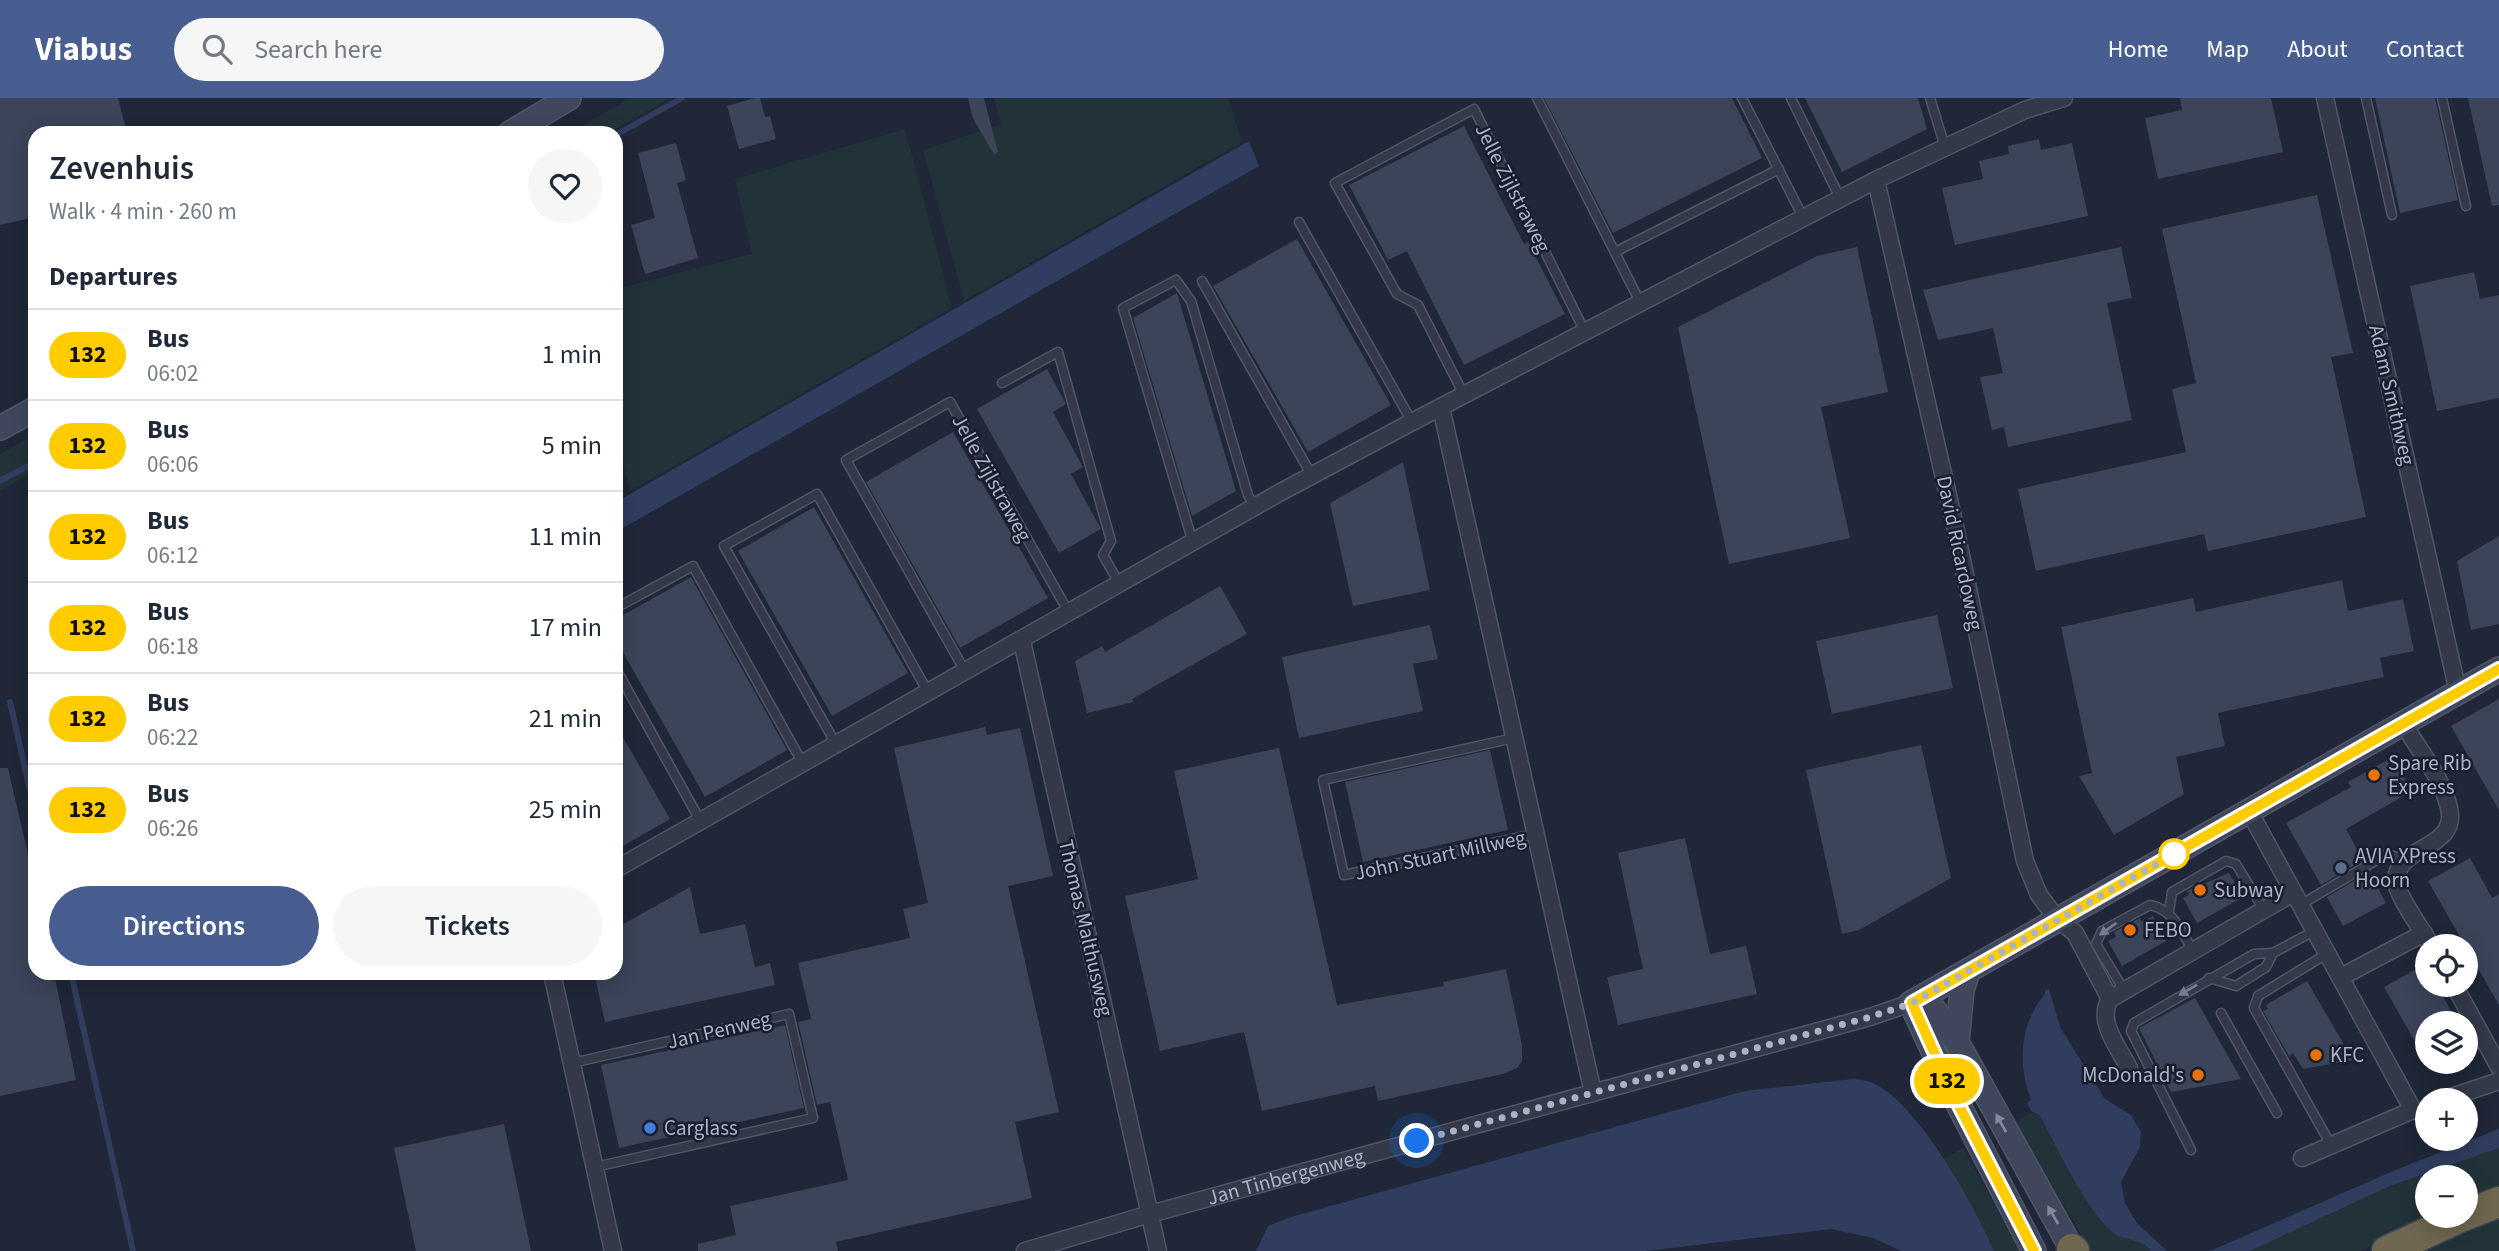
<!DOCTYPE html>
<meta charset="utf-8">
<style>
:root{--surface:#fff;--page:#f6f6f7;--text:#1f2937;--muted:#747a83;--line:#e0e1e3;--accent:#485d90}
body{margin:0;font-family:"Source Sans 3",sans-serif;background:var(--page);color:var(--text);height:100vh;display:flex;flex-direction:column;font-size:26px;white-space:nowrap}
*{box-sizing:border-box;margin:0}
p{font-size:23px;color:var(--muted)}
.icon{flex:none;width:38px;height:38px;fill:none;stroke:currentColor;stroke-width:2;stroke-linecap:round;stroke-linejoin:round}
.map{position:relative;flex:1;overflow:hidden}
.drawer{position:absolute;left:28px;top:28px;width:595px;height:854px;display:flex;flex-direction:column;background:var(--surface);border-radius:21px;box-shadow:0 4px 18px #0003}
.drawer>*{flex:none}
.badge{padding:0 14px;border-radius:23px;font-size:24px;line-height:46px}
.buttons{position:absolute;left:2415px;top:836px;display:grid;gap:14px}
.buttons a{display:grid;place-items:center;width:63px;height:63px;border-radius:50%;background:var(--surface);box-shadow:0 4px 18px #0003;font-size:35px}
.you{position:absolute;width:35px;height:35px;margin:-18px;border:5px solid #fff;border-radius:50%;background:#1a73e8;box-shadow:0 0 0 10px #1a73e833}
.map>.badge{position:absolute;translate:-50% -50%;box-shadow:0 0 0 4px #fff}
h2{padding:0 21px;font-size:26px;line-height:63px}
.round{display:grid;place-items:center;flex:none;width:74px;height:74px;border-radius:37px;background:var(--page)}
.summary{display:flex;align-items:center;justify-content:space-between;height:119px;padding:0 21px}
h1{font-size:33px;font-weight:600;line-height:52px}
.primary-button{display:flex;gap:14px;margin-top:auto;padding:14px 21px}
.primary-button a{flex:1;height:80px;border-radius:42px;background:var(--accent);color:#fff;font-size:28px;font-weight:600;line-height:80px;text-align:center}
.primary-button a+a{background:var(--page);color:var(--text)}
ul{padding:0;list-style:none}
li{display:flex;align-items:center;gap:21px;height:91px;padding:0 21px;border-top:2px solid var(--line)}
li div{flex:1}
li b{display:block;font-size:26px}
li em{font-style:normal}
li .badge{min-width:77px;font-weight:700;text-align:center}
header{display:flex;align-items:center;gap:42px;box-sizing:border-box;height:98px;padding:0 35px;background:var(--accent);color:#fff}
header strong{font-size:33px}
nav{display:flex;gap:38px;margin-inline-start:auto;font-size:24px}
.search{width:490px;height:63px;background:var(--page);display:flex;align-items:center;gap:18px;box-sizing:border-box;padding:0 24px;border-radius:38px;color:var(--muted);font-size:26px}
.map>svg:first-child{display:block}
</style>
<header>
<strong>Viabus</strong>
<div class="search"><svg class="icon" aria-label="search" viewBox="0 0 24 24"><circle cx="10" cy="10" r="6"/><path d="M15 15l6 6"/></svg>Search here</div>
<nav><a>Home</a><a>Map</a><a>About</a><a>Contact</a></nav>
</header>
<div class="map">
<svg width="2499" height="1153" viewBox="0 0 2499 1153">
<rect width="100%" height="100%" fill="#1f2738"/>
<!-- green -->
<g fill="#213339">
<path d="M 630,0 L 670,0 L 609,35 L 570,35 Z"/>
<path d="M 994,0 L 1228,0 L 1242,44 L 964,203 L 923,52 L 1001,26 Z"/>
<path d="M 905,31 L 952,210 L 630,393 L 616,330 L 616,191 L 752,156 L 735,81 Z"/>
<path d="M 35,337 L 35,372 L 0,393 L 0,356 Z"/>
<path d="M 2035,1013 L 2040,1016 L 2065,1064 L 2106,1128 L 2123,1140 L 2141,1142 L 2151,1153 L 2091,1153 L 2014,1024 Z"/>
<path d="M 1963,1050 L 2020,1153 L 1994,1153 L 1943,1061 Z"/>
<path d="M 2499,1050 L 2499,1092 L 2466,1107 L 2466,1080 L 2427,1080 L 2427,1118 L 2438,1118 L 2360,1153 L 2250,1153 L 2390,1088 Z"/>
<path d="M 2499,1116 L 2499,1153 L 2412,1153 Z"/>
</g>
<!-- water -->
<g fill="#303d5f">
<path d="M 1249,43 L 1259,68 L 616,434 L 616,404 Z"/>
<path d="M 2049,891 L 2060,929 L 2105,1001 L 2131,1017 L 2141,1034 L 2140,1049 L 2121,1084 L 2125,1105 L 2137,1125 L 2167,1153 L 2151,1153 C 2140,1138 2123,1145 2110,1132 C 2085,1109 2056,1048 2040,1017 L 2031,1013 L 2027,1005 L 2031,1002 C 2017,966 2020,925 2045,896 L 2045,892 Z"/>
<path d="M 1853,981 C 1860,982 1869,982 1875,986 C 1920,1009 1974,1107 1994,1153 L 1901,1153 L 1873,1140 L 1831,1131 L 1645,1153 L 1256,1153 L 1268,1128 L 1291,1119 L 1745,993 Z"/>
<path d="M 2499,1031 L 2499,1050 L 2390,1088 L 2250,1153 L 2210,1153 L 2398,1071 Z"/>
</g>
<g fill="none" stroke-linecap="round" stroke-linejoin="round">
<!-- stream -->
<g stroke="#303d5f" stroke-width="6">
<path d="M 616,37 L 682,0"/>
<path d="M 0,383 L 35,364"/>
<path d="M 10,604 L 35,714"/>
<path d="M 71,875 L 133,1153"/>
</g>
</g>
<!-- building -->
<g fill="#3b4459">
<path d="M 0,0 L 118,0 L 127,35 L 35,35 L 35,119 L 0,127 Z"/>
<path d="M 755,0 L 760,0 L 765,19 L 770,18 L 776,41 L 739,51 L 727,8 Z"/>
<path d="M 968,0 L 984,0 L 998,54 L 994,56 L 973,21 Z"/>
<path d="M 1544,0 L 1732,0 L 1762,60 L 1613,135 Z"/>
<path d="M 1805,0 L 1918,0 L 1927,31 L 1842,74 Z"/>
<path d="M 2180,0 L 2271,0 L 2283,54 L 2158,81 L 2145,20 L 2182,12 Z"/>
<path d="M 2375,0 L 2435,0 L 2458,102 L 2400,115 Z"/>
<path d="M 2468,0 L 2499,0 L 2499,107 L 2492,108 Z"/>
<path d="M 1464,28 L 1524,146 L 1528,144 L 1565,216 L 1464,267 L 1407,153 L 1388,162 L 1349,87 Z"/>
<path d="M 2039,41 L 2041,52 L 2072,45 L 2088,118 L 1955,147 L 1942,90 L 1983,81 L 1979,63 L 2009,56 L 2008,48 Z"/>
<path d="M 676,45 L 686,82 L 677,85 L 698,160 L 645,176 L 631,127 L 655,120 L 638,55 Z"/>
<path d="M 2317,97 L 2353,255 L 2331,259 L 2366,419 L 2208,453 L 2204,436 L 2036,473 L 2018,391 L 2186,354 L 2172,291 L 2196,285 L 2162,131 Z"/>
<path d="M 1297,141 L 1391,307 L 1308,354 L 1213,188 Z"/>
<path d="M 1857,149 L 1888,294 L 1821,309 L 1850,440 L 1729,466 L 1678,229 L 1817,158 Z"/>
<path d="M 2121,149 L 2132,200 L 2107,205 L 2132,322 L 2008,349 L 2004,329 L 1992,332 L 1980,279 L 2003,275 L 1993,230 L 1938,242 L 1923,192 Z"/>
<path d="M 2474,174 L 2480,201 L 2499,197 L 2499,300 L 2437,313 L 2410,188 Z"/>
<path d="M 1177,195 L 1236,393 L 1192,418 L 1133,220 Z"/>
<path d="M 1047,271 L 1066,306 L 1053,314 L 1083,369 L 1071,376 L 1101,431 L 1059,455 L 977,311 Z"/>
<path d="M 953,334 L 1048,500 L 960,550 L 866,384 Z"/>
<path d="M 1403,364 L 1430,492 L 1353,508 L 1330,405 Z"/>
<path d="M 814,409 L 908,575 L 832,618 L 738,453 Z"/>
<path d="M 2499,438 L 2499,526 L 2471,532 L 2457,463 Z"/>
<path d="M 691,479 L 787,652 L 705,699 L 616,542 L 616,521 Z"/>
<path d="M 2342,482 L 2348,513 L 2403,501 L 2414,553 L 2380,560 L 2384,579 L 2218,615 L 2225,648 L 2176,659 L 2184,696 L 2114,737 L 2079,678 L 2092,675 L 2061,529 L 2193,500 L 2196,514 Z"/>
<path d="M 1220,488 L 1247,536 L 1132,601 L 1134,604 L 1087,615 L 1075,563 L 1102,548 L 1105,554 Z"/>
<path d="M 1937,517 L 1953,590 L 1832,616 L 1816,543 Z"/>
<path d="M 1430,527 L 1438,561 L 1413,566 L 1423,613 L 1299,640 L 1282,559 Z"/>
<path d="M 2499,601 L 2499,712 L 2451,628 Z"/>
<path d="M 616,627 L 670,721 L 623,748 L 616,736 Z"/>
<path d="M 985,629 L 987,637 L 1020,630 L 1053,778 L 1008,788 L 1059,1014 L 1015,1024 L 1032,1100 L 836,1144 L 838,1153 L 698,1153 L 698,1146 L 736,1137 L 730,1108 L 848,1082 L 830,1004 L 817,1007 L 798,924 L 811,921 L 798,865 L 910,840 L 903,811 L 928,805 L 894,650 Z"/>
<path d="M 1921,647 L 1951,780 L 1859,832 L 1842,836 L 1806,672 Z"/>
<path d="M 1279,650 L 1337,907 L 1444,888 L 1443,884 L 1506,871 L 1522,947 L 1522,963 L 1517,970 L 1503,976 L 1378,1003 L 1375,988 L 1262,1013 L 1244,934 L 1160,953 L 1125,798 L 1198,781 L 1174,673 Z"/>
<path d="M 1490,652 L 1508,732 L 1363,764 L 1345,684 Z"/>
<path d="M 2393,659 L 2412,693 L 2346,731 L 2363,762 L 2321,787 L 2286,725 L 2351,689 L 2348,684 Z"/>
<path d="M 0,670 L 8,670 L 35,787 L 35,875 L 54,875 L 76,982 L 0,998 Z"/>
<path d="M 1685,740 L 1710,856 L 1746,848 L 1757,896 L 1618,927 L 1607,879 L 1643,871 L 1618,755 Z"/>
<path d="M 2470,760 L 2492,800 L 2499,796 L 2499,907 L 2428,783 Z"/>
<path d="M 2369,774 L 2386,805 L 2343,828 L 2327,799 Z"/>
<path d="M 2229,775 L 2243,799 L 2197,825 L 2183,800 L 2189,797 L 2187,793 Z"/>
<path d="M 690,789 L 700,836 L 745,826 L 755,869 L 770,865 L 775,887 L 605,924 L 594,875 L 616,875 L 616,854 L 621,853 L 616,830 Z"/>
<path d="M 2153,818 L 2166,843 L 2122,868 L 2108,843 L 2116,839 L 2114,834 L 2140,820 L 2142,824 Z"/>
<path d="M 2427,865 L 2427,887 L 2437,887 L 2458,926 L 2427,926 L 2427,965 L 2384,889 Z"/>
<path d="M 2307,883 L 2353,962 L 2303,971 L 2293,955 L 2289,958 L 2263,913 L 2268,911 L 2266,907 Z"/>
<path d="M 2195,900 L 2241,981 L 2171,994 L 2139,930 Z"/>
<path d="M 785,927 L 804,1010 L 619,1050 L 601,967 Z"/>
<path d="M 504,1026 L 531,1153 L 416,1153 L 394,1050 Z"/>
</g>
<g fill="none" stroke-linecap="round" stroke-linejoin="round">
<!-- lane casing -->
<g stroke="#505667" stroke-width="11">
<g id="lane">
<path d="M 1537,0 L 1640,204"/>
<path d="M 1742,0 L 1803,119"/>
<path d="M 1791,0 L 1840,100"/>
<path d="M 1930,0 L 1945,49"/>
<path d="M 2366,0 L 2392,117"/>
<path d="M 2442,0 L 2466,108"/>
<path d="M 1299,124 L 1412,324"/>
<path d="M 1615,154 L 1779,71"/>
<path d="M 1202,183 L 1312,378"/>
<path d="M 1002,285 L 1058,254 L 1111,443 L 1103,457 L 1120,487"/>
<path d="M 1464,297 L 1418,207 L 1397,196 L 1335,85 L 1474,11 L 1585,234"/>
<path d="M 1193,445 L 1123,210 L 1176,182 L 1191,203 L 1248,397 L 1255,409"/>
<path d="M 616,510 L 693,468 L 803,666"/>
<path d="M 616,571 L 701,724"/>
<path d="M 966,575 L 846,362 L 950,304 L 1069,515"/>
<path d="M 1514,640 L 1323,682 L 1344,777 L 1535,736"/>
<path d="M 837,648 L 724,448 L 817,396 L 929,596"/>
<path d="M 2300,807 L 2387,756 L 2407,762"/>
<path d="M 2169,813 L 2172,794 L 2226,763 L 2236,766 L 2264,812"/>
<path d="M 2328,855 L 2258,898 L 2254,910 L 2331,1047"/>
<path d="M 2209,880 L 2236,888 L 2266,869 L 2273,855"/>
<path d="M 2124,892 L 2096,846 L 2102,833 L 2150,807 C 2174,812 2181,833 2193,853"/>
<path d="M 2221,915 L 2277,1015"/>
<path d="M 572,965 L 789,916 L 813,1020 L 595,1069"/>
<path d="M 2191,1052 L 2131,933 L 2134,925 L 2254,856 L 2273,855 L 2314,833"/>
</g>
</g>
<!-- street casing -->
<g stroke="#505667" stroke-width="19">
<g id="street">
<path d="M 2325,0 L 2458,594"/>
<path d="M 1876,82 L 1953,419 L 2025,763 L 2039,797 L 2058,822 L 2075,835 L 2110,901"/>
<path d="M 1441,309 L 1593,995"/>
<path d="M 1022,543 L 1158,1153"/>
<path d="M 2403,625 C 2418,651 2443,681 2449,710 C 2459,752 2396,747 2396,783 C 2396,796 2424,835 2432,849"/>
<path d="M 2249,713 L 2413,1012 L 2302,1060"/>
<path d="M 616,771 L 1279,395 L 1412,324 L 1876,82 L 2025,12 L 2064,0"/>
<path d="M 552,875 L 613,1153"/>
<path d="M 2341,879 L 2424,835"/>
<path d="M 2454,887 L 2499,969"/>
<path d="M 2129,970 C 2119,950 2096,923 2110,901 L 2293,795"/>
<path d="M 2439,1003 L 2499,983"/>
<path id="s1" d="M 1025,1153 L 1150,1116 L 1870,919 L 1911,905"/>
</g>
</g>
<!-- secondary casing -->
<g stroke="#505667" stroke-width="26">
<g id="secondary">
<path d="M 510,35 L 569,0"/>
<path d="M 0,330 L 35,311"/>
<path d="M 1925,899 L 1957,944 L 2073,1153"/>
<path d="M 1957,944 L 1962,892 L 1967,876"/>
<path d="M 2034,1153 L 1953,996 L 1911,905 L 2499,571"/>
</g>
</g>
<!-- highway casing -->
<g stroke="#3d4353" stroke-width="33">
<g id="highway">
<path d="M 2466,1117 L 2499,1104"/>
<path d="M 2072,1151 L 2074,1153"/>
<path d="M 2387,1153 L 2463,1118"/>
</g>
</g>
<!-- lane -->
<use href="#lane" stroke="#333949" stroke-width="8"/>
<!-- street -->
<use href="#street" stroke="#333949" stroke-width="16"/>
<!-- secondary -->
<use href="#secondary" stroke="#40475c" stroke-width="23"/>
<!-- highway -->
<use href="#highway" stroke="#6f674f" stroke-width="30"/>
</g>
<!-- one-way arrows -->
<defs><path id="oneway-solid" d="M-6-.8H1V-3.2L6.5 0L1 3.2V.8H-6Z" transform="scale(1.75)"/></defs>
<g fill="#767c8e">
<use href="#oneway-solid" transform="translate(2108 831) rotate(144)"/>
<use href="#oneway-solid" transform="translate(2188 892) rotate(150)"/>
</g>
<g fill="#81889c">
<use href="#oneway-solid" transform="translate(2001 1025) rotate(-119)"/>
<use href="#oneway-solid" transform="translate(2053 1117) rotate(-120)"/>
</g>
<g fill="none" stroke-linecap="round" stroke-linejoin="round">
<!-- line casing -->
<g stroke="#fff" stroke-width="16">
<path id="line" d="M 2034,1153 L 1953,996 L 1912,905 L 2499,571"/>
</g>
<!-- line -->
<use href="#line" stroke="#fc0" stroke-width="10"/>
<!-- walk -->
<path stroke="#adb3c6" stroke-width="7" stroke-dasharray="0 12.6" d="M 1417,1043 L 1870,919 L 1912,905 L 2174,756"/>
</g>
<!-- markers -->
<g fill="#e8710a" stroke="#181e2d" stroke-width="2.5">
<circle cx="2374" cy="677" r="7"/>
<circle cx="2200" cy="792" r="7"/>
<circle cx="2130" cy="832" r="7"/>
<circle cx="2316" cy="957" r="7"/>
<circle cx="2198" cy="977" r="7"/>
</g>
<circle fill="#fff" stroke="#fc0" stroke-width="3.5" cx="2174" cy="756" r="14"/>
<circle fill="#5c6f8a" stroke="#181e2d" stroke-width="2.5" cx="2341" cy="770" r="7"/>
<circle fill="#3f7fe0" stroke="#181e2d" stroke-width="2.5" cx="650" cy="1030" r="7"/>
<g text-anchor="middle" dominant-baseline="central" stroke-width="5" stroke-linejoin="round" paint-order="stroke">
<!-- street labels -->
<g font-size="21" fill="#adb3c6" stroke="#181e2d">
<text transform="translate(1513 90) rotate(63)">Jelle Zijlstraweg</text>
<text transform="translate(2392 297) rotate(77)">Adam Smithweg</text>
<text transform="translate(992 380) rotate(61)">Jelle Zijlstraweg</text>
<text transform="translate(1960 455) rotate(78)">David Ricardoweg</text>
<text transform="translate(1440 757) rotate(-12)">John Stuart Millweg</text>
<text transform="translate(1086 830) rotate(77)">Thomas Malthusweg</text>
<text transform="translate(719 932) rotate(-13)">Jan Penweg</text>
<text stroke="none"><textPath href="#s1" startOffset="271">Jan Tinbergenweg</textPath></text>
</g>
<!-- poi labels -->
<g font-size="21" fill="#adb3c6" stroke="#181e2d" text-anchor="start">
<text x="2388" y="665">Spare Rib<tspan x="2388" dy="24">Express</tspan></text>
<text x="2355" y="758">AVIA XPress<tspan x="2355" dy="24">Hoorn</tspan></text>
<text x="2214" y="792">Subway</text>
<text x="2144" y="832">FEBO</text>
<text x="2330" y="957">KFC</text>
<text x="2184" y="977" text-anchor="end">McDonald's</text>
<text x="664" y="1030">Carglass</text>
</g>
</g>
</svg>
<div class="buttons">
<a><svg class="icon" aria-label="locate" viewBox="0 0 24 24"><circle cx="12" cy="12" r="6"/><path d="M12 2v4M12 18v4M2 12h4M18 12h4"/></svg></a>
<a><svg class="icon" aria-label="layers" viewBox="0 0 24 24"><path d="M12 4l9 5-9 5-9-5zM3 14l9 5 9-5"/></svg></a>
<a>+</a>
<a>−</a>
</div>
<div class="you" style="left:1417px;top:1043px"></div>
<b class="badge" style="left:1947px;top:983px;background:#fc0;color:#111">132</b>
<section class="drawer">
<div class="summary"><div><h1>Zevenhuis</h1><p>Walk · 4 min · 260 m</p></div><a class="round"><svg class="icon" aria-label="heart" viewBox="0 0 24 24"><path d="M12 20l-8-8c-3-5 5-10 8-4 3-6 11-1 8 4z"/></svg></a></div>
<h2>Departures</h2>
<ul>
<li><span class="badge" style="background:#fc0;color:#111">132</span><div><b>Bus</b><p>06:02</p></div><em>1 min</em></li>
<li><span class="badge" style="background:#fc0;color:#111">132</span><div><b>Bus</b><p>06:06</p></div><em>5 min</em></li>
<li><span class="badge" style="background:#fc0;color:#111">132</span><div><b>Bus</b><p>06:12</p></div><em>11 min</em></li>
<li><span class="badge" style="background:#fc0;color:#111">132</span><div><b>Bus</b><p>06:18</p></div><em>17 min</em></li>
<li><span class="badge" style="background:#fc0;color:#111">132</span><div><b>Bus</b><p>06:22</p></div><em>21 min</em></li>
<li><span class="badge" style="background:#fc0;color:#111">132</span><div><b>Bus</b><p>06:26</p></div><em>25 min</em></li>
</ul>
<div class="primary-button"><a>Directions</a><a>Tickets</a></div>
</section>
</div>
